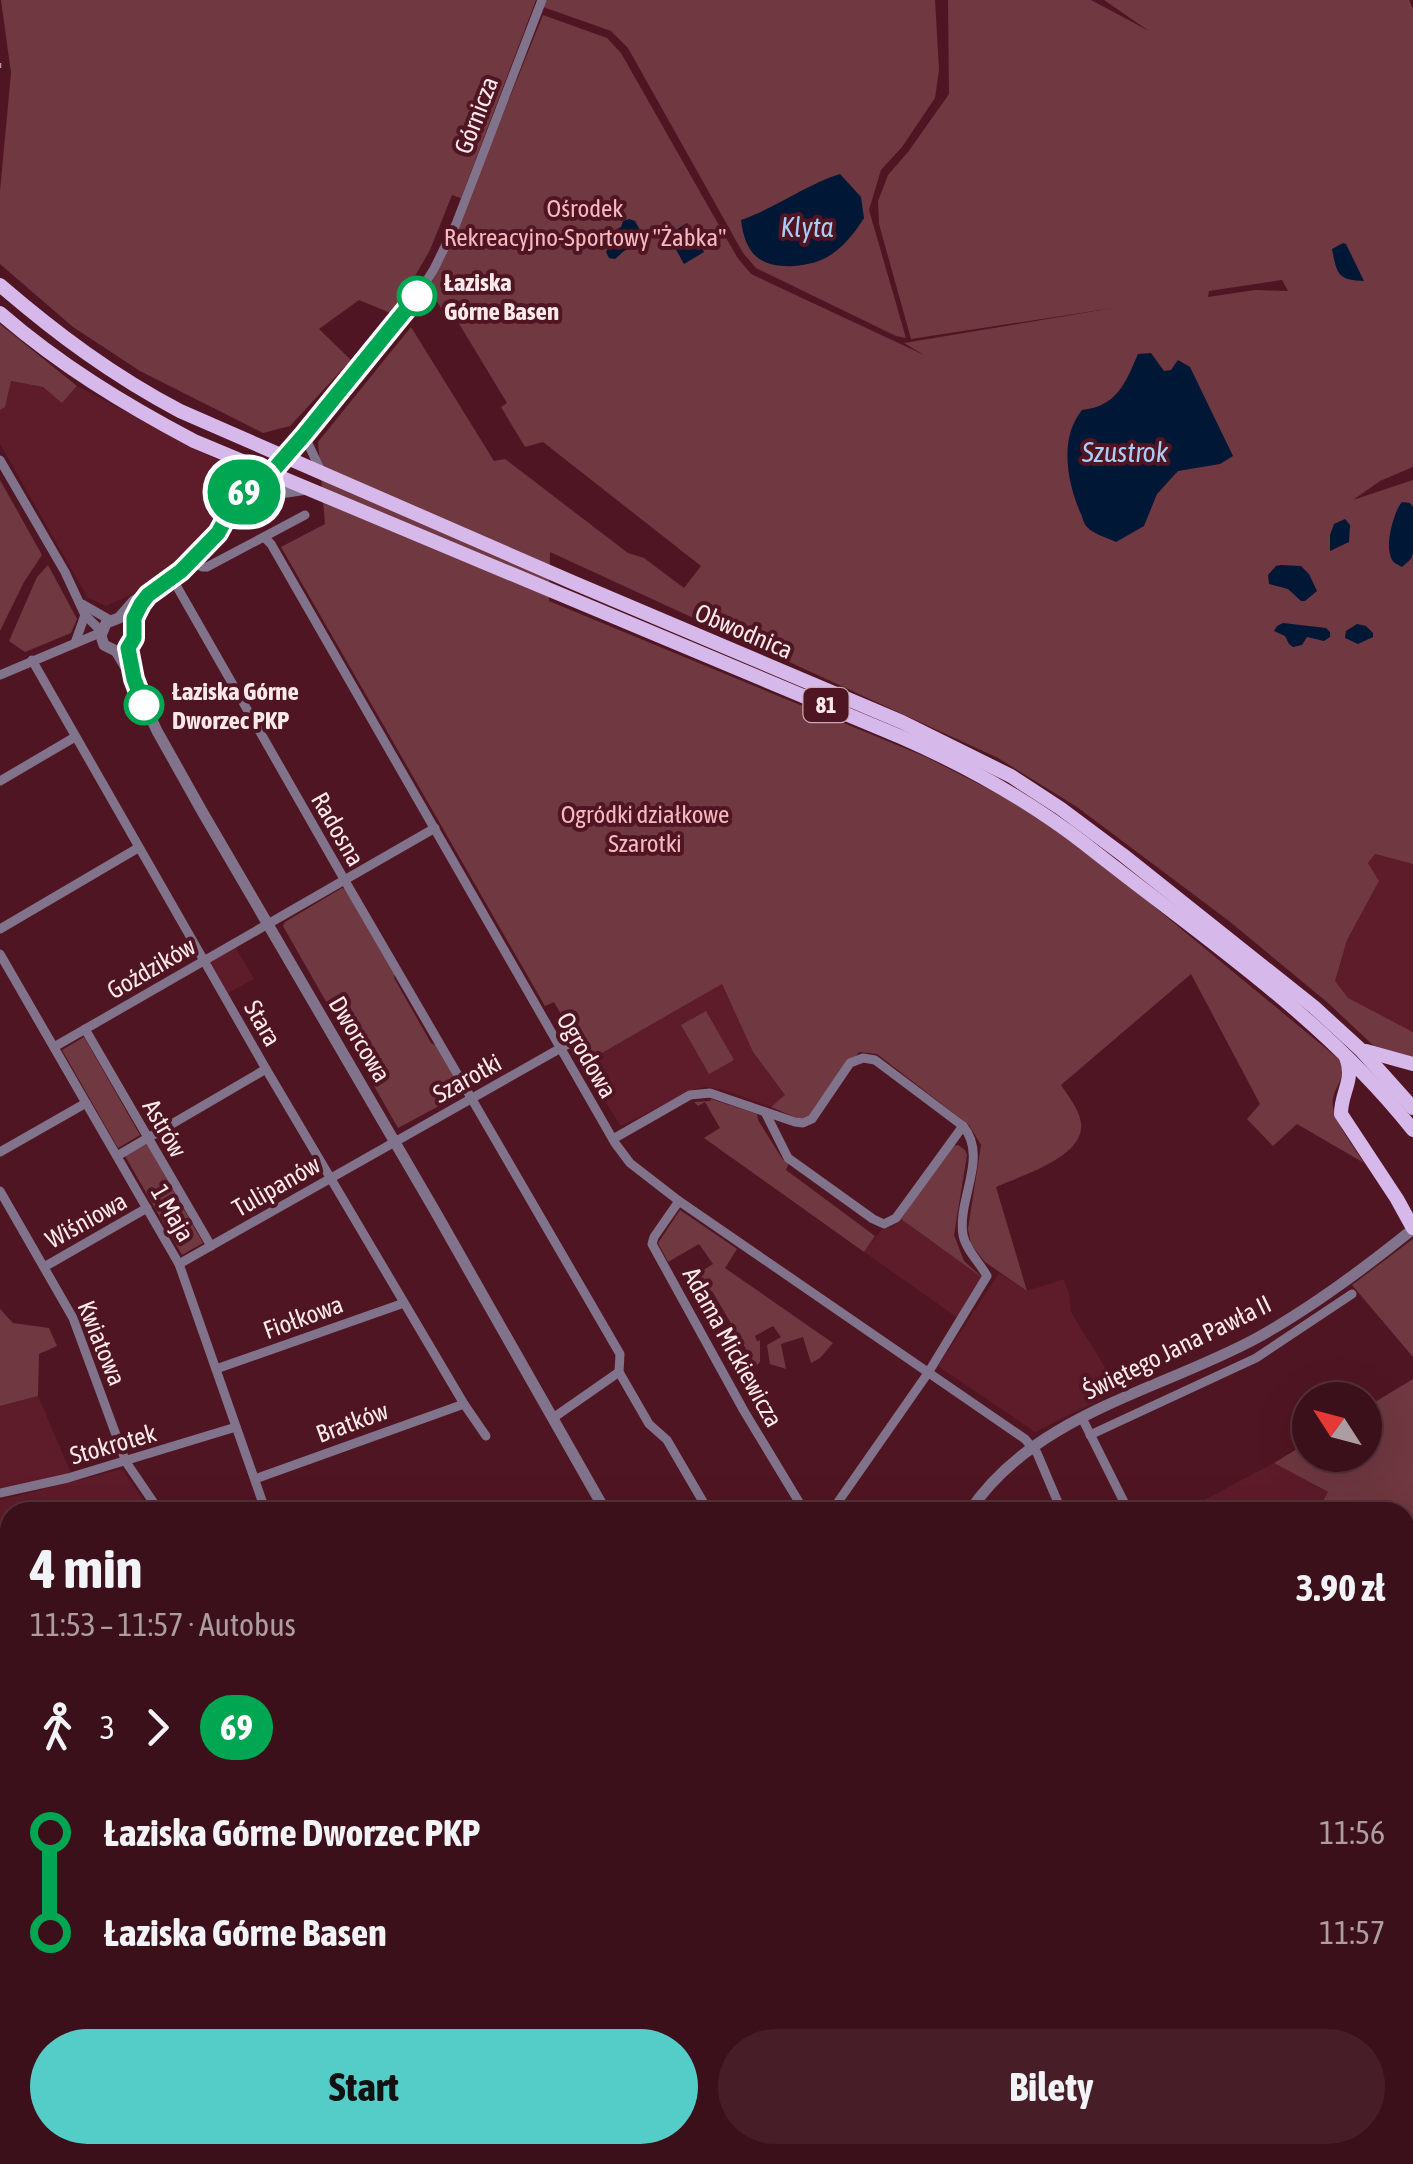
<!DOCTYPE html>
<html lang="pl">
<meta charset="utf-8">
<style>
:root{--surface:#3c101a;--page:#471e27;--text:#f1f3f6;--muted:#ac9da2;--line:#553039;--accent:#54cdc8}
body{margin:0;font-family:"Asap Condensed",sans-serif;background:var(--page);color:var(--text);height:100vh;display:flex;flex-direction:column;font-size:38px;white-space:nowrap}
*{box-sizing:border-box;margin:0}
p{font-size:32px;color:var(--muted)}
.icon{flex:none;width:55px;height:55px;fill:none;stroke:currentColor;stroke-width:2;stroke-linecap:round;stroke-linejoin:round}
.map{position:relative;flex:1;overflow:hidden}
.sheet{position:absolute;left:0px;top:1502px;width:1415px;height:662px;display:flex;flex-direction:column;background:var(--surface);border-radius:30px 30px 0 0;box-shadow:0 10px 40px #0002,0 0 0 2px var(--line)}
.sheet>*{flex:none}
.badge{padding:0 20px;border-radius:32px;font-size:35px;line-height:65px}
.needle{width:65px;rotate:306deg}
.buttons{position:absolute;left:1292px;top:1382px;display:grid;gap:20px}
.buttons a{display:grid;place-items:center;width:90px;height:90px;border-radius:50%;background:var(--surface);box-shadow:0 10px 40px #0002,0 0 0 2px var(--line);font-size:50px}
.map>.badge{position:absolute;translate:-50% -50%;box-shadow:0 0 0 5px #fff}
.legs{display:flex;align-items:center;gap:15px;height:110px;padding:0 30px;font-size:32px}
.legs p{margin-inline-start:auto}
.headline{display:flex;align-items:center;justify-content:space-between;height:170px;padding:0 30px}
h1{font-size:55px;font-weight:700;line-height:75px}
.primary-button{display:flex;gap:20px;margin-top:auto;padding:20px 30px}
.primary-button a{flex:1;height:115px;border-radius:60px;background:var(--accent);color:#111;font-size:40px;font-weight:700;line-height:115px;text-align:center}
.primary-button a+a{background:var(--page);color:var(--text)}
ul{padding:0 30px;list-style:none}
li{display:flex;align-items:center;gap:35px;height:100px;font-size:38px}
li i{display:grid;place-items:center;width:15px;height:100%;margin:0 12px;background:currentColor}
li i::after{content:'';width:25px;height:25px;margin:-12px;border:8px solid;border-radius:50%;background:var(--surface)}
li p{margin-inline-start:auto}
li:first-child i{background:linear-gradient(#0000 50%,currentColor 0)}
li:last-child i{background:linear-gradient(currentColor 50%,#0000 0)}
.map>svg:first-child{display:block}
</style>
<div class="map">
<svg width="1413" height="2164" viewBox="0 0 1413 2164">
<rect width="100%" height="100%" fill="#501522"/>
<!-- built -->
<g fill="#5e1b2a">
<path d="M 11,381 L 43,387 L 62,403 L 77,386 L 225,464 L 233,476 L 233,491 L 217,520 L 187,555 L 141,590 L 106,606 L 88,598 L 0,444 L 0,410 L 5,406 Z"/>
<path d="M 1374,854 L 1413,864 L 1413,1032 L 1347,998 L 1335,981 L 1347,940 L 1379,881 L 1368,863 Z"/>
<path d="M 234,945 L 254,979 L 226,994 L 207,961 Z"/>
<path d="M 722,984 L 753,1052 L 786,1096 L 771,1107 L 723,1090 L 706,1087 L 695,1089 L 621,1126 L 581,1065 Z"/>
<path d="M 901,1219 L 984,1279 L 958,1318 L 864,1252 L 882,1229 L 892,1227 Z"/>
<path d="M 999,1273 L 1027,1291 L 1064,1279 L 1069,1294 L 1071,1312 L 1119,1390 L 1035,1432 L 938,1366 Z"/>
<path d="M 38,1396 L 71,1473 L 0,1489 L 0,1406 Z"/>
<path d="M 1274,1463 L 1329,1493 L 1317,1512 L 1198,1512 L 1206,1499 Z"/>
<path d="M 122,1469 L 152,1512 L 10,1512 L 10,1773 L 0,1776 L 0,1500 Z"/>
</g>
<!-- green -->
<g fill="#703841" fill-rule="evenodd">
<path d="M 1,0 L 536,0 L 461,198 L 452,195 L 430,250 L 393,314 L 359,300 L 319,329 L 351,360 L 290,426 L 263,433 L 140,371 L 73,327 L 0,264 L 0,191 L 11,73 Z"/>
<path d="M 545,0 L 935,0 L 939,70 L 935,98 L 902,147 L 881,170 L 869,210 L 906,338 L 896,336 L 756,268 L 743,253 L 628,48 L 611,31 L 543,7 Z"/>
<path d="M 948,0 L 1091,0 L 1149,31 L 1104,0 L 1409,0 L 1413,9 L 1413,467 L 1380,481 L 1353,500 L 1413,480 L 1413,864 L 1375,854 L 1368,863 L 1379,881 L 1347,940 L 1335,981 L 1348,998 L 1413,1032 L 1413,1057 L 1376,1048 L 1327,1002 L 1229,921 L 1077,807 L 998,758 L 550,552 L 549,601 L 926,757 L 1020,805 L 1110,870 L 1341,1061 C 1346,1081 1336,1082 1333,1099 C 1329,1116 1355,1148 1364,1163 L 1297,1124 L 1273,1146 L 1247,1119 L 1260,1104 L 1191,974 L 1061,1085 C 1069,1097 1083,1114 1081,1129 C 1078,1159 1020,1176 996,1187 L 1027,1291 L 985,1262 L 971,1244 L 968,1229 L 981,1145 L 969,1125 L 877,1054 L 859,1052 L 808,1118 L 797,1118 L 771,1107 L 785,1095 L 753,1052 L 722,984 L 588,1061 L 554,1002 L 545,1006 L 281,547 L 325,524 L 318,442 L 411,327 L 494,461 L 505,459 L 628,553 L 644,558 L 684,588 L 701,566 L 543,442 L 525,447 L 501,407 L 507,403 L 458,322 L 450,323 L 429,288 L 459,224 L 543,15 L 607,38 L 621,53 L 737,257 L 751,274 L 924,355 L 904,343 L 1113,308 L 911,339 L 879,224 L 878,201 L 888,175 L 908,152 L 949,94 ZM 1282,280 L 1288,291 L 1255,290 L 1208,297 L 1209,291 Z"/>
<path d="M 0,324 L 77,386 L 62,403 L 43,387 L 11,381 L 5,407 L 0,410 Z"/>
<path d="M 0,480 L 42,555 L 24,582 L 0,631 Z"/>
<path d="M 48,565 L 77,619 L 71,633 L 25,652 L 9,641 L 37,577 Z"/>
<path d="M 342,888 L 345,889 L 395,972 L 394,978 L 431,1043 L 437,1046 L 463,1093 L 398,1128 L 283,926 L 285,922 Z"/>
<path d="M 706,1011 L 734,1060 L 709,1074 L 681,1025 Z"/>
<path d="M 84,1037 L 140,1135 L 118,1148 L 62,1050 Z"/>
<path d="M 711,1099 L 757,1114 L 758,1120 L 783,1160 L 789,1163 L 786,1170 L 875,1236 L 864,1252 L 704,1138 L 720,1128 L 705,1102 L 698,1106 L 694,1102 L 710,1101 Z"/>
<path d="M 147,1144 L 203,1243 L 182,1255 L 125,1156 Z"/>
<path d="M 958,1145 L 965,1150 L 967,1155 L 954,1235 L 964,1261 L 984,1279 L 901,1219 L 952,1146 Z"/>
<path d="M 680,1210 L 737,1249 L 725,1268 L 833,1343 L 820,1358 L 811,1363 L 803,1337 L 781,1344 L 786,1369 L 770,1364 L 767,1345 L 781,1337 L 773,1326 L 755,1336 L 757,1341 L 760,1340 L 760,1362 L 756,1366 L 712,1291 L 694,1301 L 683,1283 L 713,1264 L 699,1244 L 668,1262 L 658,1243 Z"/>
<path d="M 1413,1239 L 1413,1357 L 1352,1285 Z"/>
<path d="M 0,1309 L 13,1323 L 49,1328 L 57,1346 L 39,1354 L 38,1396 L 0,1406 Z"/>
<path d="M 1413,1379 L 1413,1938 L 1408,1942 L 1405,1938 L 1405,1512 L 1317,1512 L 1328,1492 L 1274,1463 L 1310,1441 L 1310,1455 L 1365,1455 L 1365,1408 Z"/>
<path d="M 10,1773 L 10,2155 L 242,2155 L 228,2164 L 0,2164 L 0,1776 Z"/>
</g>
<!-- water -->
<g fill="#001835">
<path d="M 840,174 L 861,197 L 864,218 C 855,232 846,244 832,254 C 821,262 807,265 794,266 C 759,268 745,253 741,220 C 776,208 805,185 840,174 Z"/>
<path d="M 629,219 L 635,221 L 646,241 L 624,251 L 615,259 L 609,258 L 606,252 L 611,243 L 604,236 L 606,231 L 613,231 L 621,227 L 623,221 Z"/>
<path d="M 687,223 L 704,252 L 684,264 L 668,235 Z"/>
<path d="M 1343,243 L 1346,244 L 1364,281 C 1338,280 1337,275 1332,249 Z"/>
<path d="M 1151,353 L 1164,371 L 1171,370 L 1178,360 L 1190,367 L 1233,456 L 1220,464 L 1178,471 L 1157,494 L 1144,526 L 1116,542 C 1108,538 1093,534 1087,527 C 1083,523 1083,517 1080,512 C 1067,481 1059,438 1082,410 C 1117,406 1125,384 1138,354 Z"/>
<path d="M 1402,502 L 1410,503 L 1413,507 L 1413,553 L 1411,559 L 1402,567 C 1395,563 1392,563 1390,554 C 1386,542 1394,511 1402,502 Z"/>
<path d="M 1345,519 L 1350,525 L 1349,542 L 1330,551 L 1330,535 L 1334,524 Z"/>
<path d="M 1281,565 L 1301,566 L 1309,574 L 1317,591 L 1305,601 L 1301,601 L 1288,589 L 1269,584 L 1268,575 L 1276,566 Z"/>
<path d="M 1283,623 L 1326,628 L 1330,632 L 1330,637 L 1324,641 L 1307,637 L 1302,645 L 1293,647 L 1289,644 L 1285,636 L 1274,631 L 1277,626 Z"/>
<path d="M 1357,624 L 1366,626 L 1373,633 L 1373,637 L 1358,644 L 1345,638 L 1346,631 Z"/>
</g>
<g fill="none" stroke-linecap="round" stroke-linejoin="round">
<!-- minor -->
<g stroke="#81738b" stroke-width="9">
<path d="M 304,435 L 320,469"/>
<path d="M 284,457 L 304,435 L 410,307 L 434,269 L 456,224 L 542,0"/>
<path d="M 0,460 L 65,572 L 85,615 L 102,632 L 0,675"/>
<path d="M 265,538 L 271,544 L 615,1143 L 630,1163 L 679,1201 L 1025,1439 L 1037,1453 L 1062,1512"/>
<path d="M 192,561 L 202,567 L 207,567 L 305,515"/>
<path d="M 172,578 L 348,886 L 620,1354 L 619,1372 L 649,1424 L 667,1440 L 709,1512"/>
<path d="M 82,604 L 110,620"/>
<path d="M 75,643 L 85,615"/>
<path d="M 32,660 L 266,1069 L 464,1404 L 486,1436"/>
<path d="M 0,781 L 75,737"/>
<path d="M 0,929 L 138,848"/>
<path d="M 0,954 L 179,1264 L 266,1512"/>
<path d="M 85,1029 L 211,1246"/>
<path d="M 54,1047 L 435,828"/>
<path d="M 765,1112 L 788,1158 L 873,1219 L 884,1224 L 896,1218 L 963,1126"/>
<path d="M 613,1139 L 690,1095 L 710,1093 L 795,1122 L 803,1123 L 812,1119 L 850,1063 L 863,1058 L 875,1060 L 963,1126 C 989,1157 957,1199 963,1235 C 966,1250 980,1263 987,1276 L 928,1373 L 831,1512"/>
<path d="M 0,1152 L 86,1103"/>
<path d="M 117,1156 L 266,1069"/>
<path d="M 0,1191 L 73,1318 L 126,1462 L 160,1512"/>
<path d="M 679,1201 L 654,1237 L 652,1244 L 744,1411 L 805,1512"/>
<path d="M 179,1264 L 575,1040"/>
<path d="M 44,1267 L 147,1208"/>
<path d="M 216,1369 L 404,1303"/>
<path d="M 553,1418 L 619,1372"/>
<path d="M 1082,1418 L 1129,1512"/>
<path d="M 1090,1435 L 1256,1358 L 1352,1294"/>
<path d="M 255,1479 L 464,1404"/>
<path d="M 0,1493 L 68,1478 L 236,1427"/>
<path d="M 0,1702 L 10,1699"/>
<path d="M 1405,2012 L 1413,2021"/>
<path d="M 1405,2136 L 1413,2143"/>
<path d="M 518,2155 L 521,2155"/>
<path d="M 1029,2155 L 1033,2164"/>
<path d="M 1154,2155 L 1158,2164"/>
<path d="M 337,2164 L 341,2155"/>
<path d="M 461,2164 L 466,2155"/>
<path d="M 728,2164 L 740,2155"/>
<path d="M 882,2164 L 884,2155"/>
</g>
<!-- tertiary -->
<g stroke="#81738b" stroke-width="11">
<path d="M 307,489 L 280,493 L 260,500 L 218,533 L 172,578 L 134,601 L 119,618 L 106,623 L 101,636 L 104,645 L 116,651 L 133,679 L 157,731 L 203,813 L 435,1211 L 606,1512"/>
<path d="M 239,497 C 254,483 271,473 284,457"/>
<path d="M 222,525 C 238,496 247,488 229,456"/>
<path d="M 116,651 L 122,651 L 132,643 L 134,618 L 147,596"/>
<path d="M 969,1512 C 1033,1415 1158,1391 1255,1339 C 1308,1310 1366,1267 1413,1229"/>
<path d="M 1055,2155 L 1059,2164"/>
<path d="M 597,2164 L 601,2155"/>
</g>
<!-- primary -->
<g stroke="#d6b8ea" stroke-width="14">
<path d="M 0,285 C 57,334 112,375 180,411 L 572,582 L 902,722 L 1011,776 L 1060,808 L 1123,855 L 1314,1007 L 1361,1050 L 1413,1108"/>
<path d="M 0,313 C 60,365 124,404 194,441 L 901,737 C 967,766 1028,800 1085,844 C 1198,934 1323,1016 1413,1130"/>
<path d="M 1366,1051 L 1413,1064"/>
<path d="M 1346,1057 C 1355,1081 1341,1091 1341,1114 L 1397,1199 L 1413,1228"/>
</g>
<!-- rail -->
<path stroke="#b8979d" stroke-width="2.5" stroke-dasharray="5 10" stroke-linecap="butt" d="M 0,63 L 0,77"/>
</g>
<g fill="none" stroke-linecap="round" stroke-linejoin="round">
<!-- line-1 casing -->
<g stroke="#fff" stroke-width="22">
<path id="line-1" d="M 144,705 L 134,679 L 128,648 L 134,638 L 134,618 L 141,604 L 148,595 L 181,571 L 218,533 L 236,500 L 260,478 L 270,474 L 304,435 L 417,296"/>
</g>
<!-- line-1 -->
<use href="#line-1" stroke="#00a651" stroke-width="15"/>
</g>
<!-- markers -->
<g fill="#fff" stroke="#00a651" stroke-width="5">
<circle cx="417" cy="296" r="18"/>
<circle cx="144" cy="705" r="18"/>
</g>
<g text-anchor="middle" dominant-baseline="central" stroke-width="8" stroke-linejoin="round" paint-order="stroke">
<!-- shield labels -->
<rect fill="#501522" stroke="#c7a9af" stroke-width="2.5" x="803.5" y="688" width="45" height="34" rx="8"/>
<g font-size="22" font-weight="bold" fill="#fae9eb">
<text x="826" y="705">81</text>
</g>
<!-- street labels -->
<g font-size="25" fill="#fae9eb" stroke="#501522">
<text transform="translate(476 115) rotate(-69)">Górnicza</text>
<text transform="translate(744 631) rotate(23)">Obwodnica</text>
<text transform="translate(338 829) rotate(60)">Radosna</text>
<text transform="translate(151 968) rotate(-30)">Goździków</text>
<text transform="translate(263 1023) rotate(60)">Stara</text>
<text transform="translate(360 1039) rotate(59)">Dworcowa</text>
<text transform="translate(587 1055) rotate(60)">Ogrodowa</text>
<text transform="translate(467 1078) rotate(-29)">Szarotki</text>
<text transform="translate(165 1128) rotate(60)">Astrów</text>
<text transform="translate(276 1186) rotate(-30)">Tulipanów</text>
<text transform="translate(173 1213) rotate(60)">1 Maja</text>
<text transform="translate(86 1220) rotate(-29)">Wiśniowa</text>
<text transform="translate(303 1317) rotate(-20)">Fiołkowa</text>
<text transform="translate(102 1343) rotate(68)">Kwiatowa</text>
<text transform="translate(733 1347) rotate(61)">Adama Mickiewicza</text>
<text transform="translate(1177 1347) rotate(-26)">Świętego Jana Pawła II</text>
<text transform="translate(352 1422) rotate(-20)">Bratków</text>
<text transform="translate(113 1444) rotate(-16)">Stokrotek</text>
</g>
<!-- park labels -->
<g font-size="25" fill="#f5b9c0" stroke="#501522">
<text x="585" y="208">Ośrodek<tspan x="585" dy="29">Rekreacyjno-Sportowy "Żabka"</tspan></text>
<text x="645" y="814">Ogródki działkowe<tspan x="645" dy="29">Szarotki</tspan></text>
</g>
<!-- stop labels -->
<g font-size="25" font-weight="bold" fill="#fae9eb" stroke="#501522" text-anchor="start">
<text x="444" y="282">Łaziska<tspan x="444" dy="29">Górne Basen</tspan></text>
<text x="172" y="691">Łaziska Górne<tspan x="172" dy="29">Dworzec PKP</tspan></text>
</g>
<!-- water labels -->
<g font-size="28" font-style="italic" fill="#a9cdf6" stroke="#501522">
<text x="807" y="227">Klyta</text>
<text x="1125" y="452">Szustrok</text>
</g>
</g>
</svg>
<div class="buttons">
<a><svg class="needle" viewBox="-14 -14 28 28"><path d="M0-13l5 13h-10z" fill="#e53935"/><path d="M0 13l5-13h-10z" fill="#ac9da2"/></svg></a>
</div>
<b class="badge" style="left:244px;top:492px;background:#00a651;color:#fff">69</b>
<section class="sheet">
<div class="headline"><div><h1>4 min</h1><p>11:53 – 11:57 · Autobus</p></div><b>3.90 zł</b></div>
<div class="legs"><svg class="icon" aria-label="walk" viewBox="0 0 24 24"><circle cx="13" cy="4" r="2"/><path d="M13 8l-2 6 4 7M11 14l-3 7M7 12l3-4h3l4 4"/></svg>3<svg class="icon" aria-label="forward" viewBox="0 0 24 24"><path d="M9 5l7 7-7 7"/></svg><b class="badge" style="background:#00a651;color:#fff">69</b></div>
<ul>
<li><i style="color:#00a651"></i><b>Łaziska Górne Dworzec PKP</b><p>11:56</p></li>
<li><i style="color:#00a651"></i><b>Łaziska Górne Basen</b><p>11:57</p></li>
</ul>
<div class="primary-button"><a>Start</a><a>Bilety</a></div>
</section>
</div>
